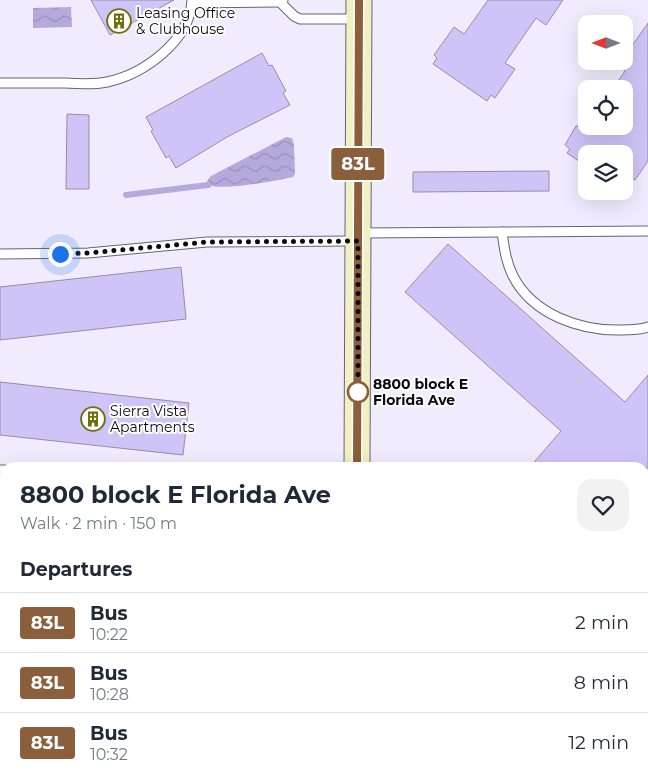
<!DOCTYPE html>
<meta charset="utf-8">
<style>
:root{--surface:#fff;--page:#f2f2f3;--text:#1f2937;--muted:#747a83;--line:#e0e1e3}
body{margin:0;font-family:Montserrat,sans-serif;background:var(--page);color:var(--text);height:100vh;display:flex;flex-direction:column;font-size:19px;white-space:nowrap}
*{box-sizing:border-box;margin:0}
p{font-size:16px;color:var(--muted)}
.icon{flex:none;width:28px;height:28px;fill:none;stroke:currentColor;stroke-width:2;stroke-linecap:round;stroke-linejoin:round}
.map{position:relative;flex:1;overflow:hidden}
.details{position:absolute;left:0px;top:462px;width:649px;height:321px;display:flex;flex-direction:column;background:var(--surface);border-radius:15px 15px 0 0;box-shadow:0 5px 20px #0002}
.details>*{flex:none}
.badge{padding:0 10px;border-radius:4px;font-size:18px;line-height:32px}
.needle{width:32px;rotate:270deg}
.fabs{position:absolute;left:578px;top:15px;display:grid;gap:10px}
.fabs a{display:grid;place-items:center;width:55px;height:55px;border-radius:10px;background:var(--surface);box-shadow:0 5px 20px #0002;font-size:25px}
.you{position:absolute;width:25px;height:25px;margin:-12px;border:4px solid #fff;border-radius:50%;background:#1a73e8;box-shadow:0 0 0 8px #1a73e833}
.map>.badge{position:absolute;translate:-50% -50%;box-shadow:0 0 0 2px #fff}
h2{padding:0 20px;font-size:19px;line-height:45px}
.round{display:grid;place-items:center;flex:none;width:52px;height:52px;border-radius:15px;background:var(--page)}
.summary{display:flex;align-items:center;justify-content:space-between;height:85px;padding:0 20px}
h1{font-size:24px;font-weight:700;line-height:38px}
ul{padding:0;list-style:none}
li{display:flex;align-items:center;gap:15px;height:60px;padding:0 20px;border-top:1px solid var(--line)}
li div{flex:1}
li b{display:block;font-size:19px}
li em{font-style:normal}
li .badge{min-width:55px;font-weight:700;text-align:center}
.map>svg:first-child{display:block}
</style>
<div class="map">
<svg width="648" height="783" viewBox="0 0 648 783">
<defs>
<pattern id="water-waves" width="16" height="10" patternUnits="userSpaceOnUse" patternTransform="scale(1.25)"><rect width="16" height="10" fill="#b4aadb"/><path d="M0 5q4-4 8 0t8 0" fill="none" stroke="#9991bb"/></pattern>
</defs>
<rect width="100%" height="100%" fill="#f0ecfe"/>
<!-- water -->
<g fill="url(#water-waves)">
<path d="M 71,7 L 72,27 L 33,28 L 33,8 Z"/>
<path d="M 286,137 L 292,138 L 294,145 L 295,174 L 293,177 C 275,181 223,191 208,185 L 207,181 L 211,176 Z"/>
</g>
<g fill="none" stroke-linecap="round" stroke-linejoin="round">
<!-- stream -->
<path stroke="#b4aadb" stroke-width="6" d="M 126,195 L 208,185"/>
</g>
<!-- building -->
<g fill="#cfc4f7" stroke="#9390a4">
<path d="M 91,0 L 174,0 L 110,35 Z"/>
<path d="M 488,0 L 563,0 L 546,25 L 536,18 L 505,63 L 515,69 L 495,98 L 491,95 L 487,101 L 433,64 L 437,58 L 434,55 L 454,27 L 464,34 Z"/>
<path d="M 648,23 L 648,161 L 635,180 L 624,174 L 624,154 L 586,154 L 586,166 L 567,153 L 570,149 L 565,145 L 576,126 L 624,126 L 624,89 L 613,89 L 625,71 L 618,66 L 621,61 L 624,61 L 624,57 Z"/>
<path d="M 262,53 L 269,66 L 272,65 L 286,91 L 283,93 L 290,105 L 227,137 L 176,168 L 169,156 L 166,158 L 151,131 L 153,130 L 146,117 Z"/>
<path d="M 67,114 L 89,115 L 89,189 L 66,189 Z"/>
<path d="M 549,171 L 549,191 L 413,192 L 413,172 Z"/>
<path d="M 448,244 L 625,402 L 648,375 L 648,468 L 529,468 L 561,431 L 405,292 Z"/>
<path d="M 181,267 L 186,319 L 0,340 L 0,287 Z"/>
<path d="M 0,382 L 189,403 L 183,455 L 0,435 Z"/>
</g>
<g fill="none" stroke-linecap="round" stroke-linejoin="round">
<!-- lane casing -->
<g stroke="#676376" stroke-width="11">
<g id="lane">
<path d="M 280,2 L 294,16 L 300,19 L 356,19"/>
<path d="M 192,3 L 280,2 L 283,0"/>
<path d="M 0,83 C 22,83 43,83 65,83 C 79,84 93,85 107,82 C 144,74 190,41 192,0"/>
<path d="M 502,232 C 504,247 506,262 513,276 C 533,315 581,331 621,330 C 630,330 640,330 648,327"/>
<path d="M 358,233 L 648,231"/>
<path d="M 0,254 L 88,253 L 207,242 L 355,241"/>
<path d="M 0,470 L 5,470"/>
<path d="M 0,505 L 5,505"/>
<path d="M 0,562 L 5,562"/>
<path d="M 644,586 L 648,590"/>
<path d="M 248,783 L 248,779"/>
<path d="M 284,783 L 312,779"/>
</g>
</g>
<!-- secondary casing -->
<g stroke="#676376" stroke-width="27">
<g id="secondary">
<path d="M 357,468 L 359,0"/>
<path d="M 357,779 L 357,783"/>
</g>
</g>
<!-- lane -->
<use href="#lane" stroke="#fff" stroke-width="9"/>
<!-- secondary -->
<use href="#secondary" stroke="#f1efc3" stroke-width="25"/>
</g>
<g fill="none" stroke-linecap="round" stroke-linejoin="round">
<!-- line casing -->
<g stroke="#fff" stroke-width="11">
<path id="line" d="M 357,468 L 359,0"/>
</g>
<!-- line -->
<use href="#line" stroke="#8b5e3c" stroke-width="8"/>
<!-- walk -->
<path stroke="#0b0a11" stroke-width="5" stroke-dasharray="0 9" d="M 60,254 L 88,253 L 207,242 L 358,241 L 358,392"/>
</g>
<!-- icons -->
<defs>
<g id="building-ring" transform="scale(1.25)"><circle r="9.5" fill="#fff" stroke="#716d0c" stroke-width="1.5"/><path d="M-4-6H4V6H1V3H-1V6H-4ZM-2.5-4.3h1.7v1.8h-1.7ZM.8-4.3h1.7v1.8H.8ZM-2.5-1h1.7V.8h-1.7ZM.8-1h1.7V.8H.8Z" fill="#716d0c"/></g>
</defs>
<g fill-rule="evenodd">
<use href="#building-ring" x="119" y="21"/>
<use href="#building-ring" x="93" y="419"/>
</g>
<!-- markers -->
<circle fill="#fff" stroke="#8b5e3c" stroke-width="2.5" cx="358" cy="392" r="10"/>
<g text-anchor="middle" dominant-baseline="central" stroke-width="4" stroke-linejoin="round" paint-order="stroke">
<!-- poi labels -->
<g font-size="14" fill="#0b0a11" stroke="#fff" text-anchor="start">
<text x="136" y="13">Leasing Office<tspan x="136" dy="16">&amp; Clubhouse</tspan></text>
<text x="110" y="411">Sierra Vista<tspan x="110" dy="16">Apartments</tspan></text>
</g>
<!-- stop labels -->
<g font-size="14" font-weight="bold" fill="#0b0a11" stroke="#fff" text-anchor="start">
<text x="373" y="384">8800 block E<tspan x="373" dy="16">Florida Ave</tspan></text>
</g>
</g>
</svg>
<div class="fabs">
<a><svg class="needle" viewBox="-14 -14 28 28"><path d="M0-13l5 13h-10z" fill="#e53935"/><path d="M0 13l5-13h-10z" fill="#747a83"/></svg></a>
<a><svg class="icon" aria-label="locate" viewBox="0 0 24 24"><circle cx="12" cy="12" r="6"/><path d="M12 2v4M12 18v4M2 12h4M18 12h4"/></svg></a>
<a><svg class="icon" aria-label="layers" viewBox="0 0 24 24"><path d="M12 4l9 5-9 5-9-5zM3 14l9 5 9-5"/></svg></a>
</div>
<div class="you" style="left:60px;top:254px"></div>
<b class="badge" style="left:358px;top:164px;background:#8b5e3c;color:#fff">83L</b>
<section class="details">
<div class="summary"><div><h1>8800 block E Florida Ave</h1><p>Walk · 2 min · 150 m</p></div><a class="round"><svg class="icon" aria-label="heart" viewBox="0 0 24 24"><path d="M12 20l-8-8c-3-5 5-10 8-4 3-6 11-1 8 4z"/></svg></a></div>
<h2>Departures</h2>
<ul>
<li><span class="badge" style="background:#8b5e3c;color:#fff">83L</span><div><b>Bus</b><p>10:22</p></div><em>2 min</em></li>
<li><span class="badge" style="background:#8b5e3c;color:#fff">83L</span><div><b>Bus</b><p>10:28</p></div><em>8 min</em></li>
<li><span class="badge" style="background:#8b5e3c;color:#fff">83L</span><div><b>Bus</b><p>10:32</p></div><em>12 min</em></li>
</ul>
</section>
</div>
